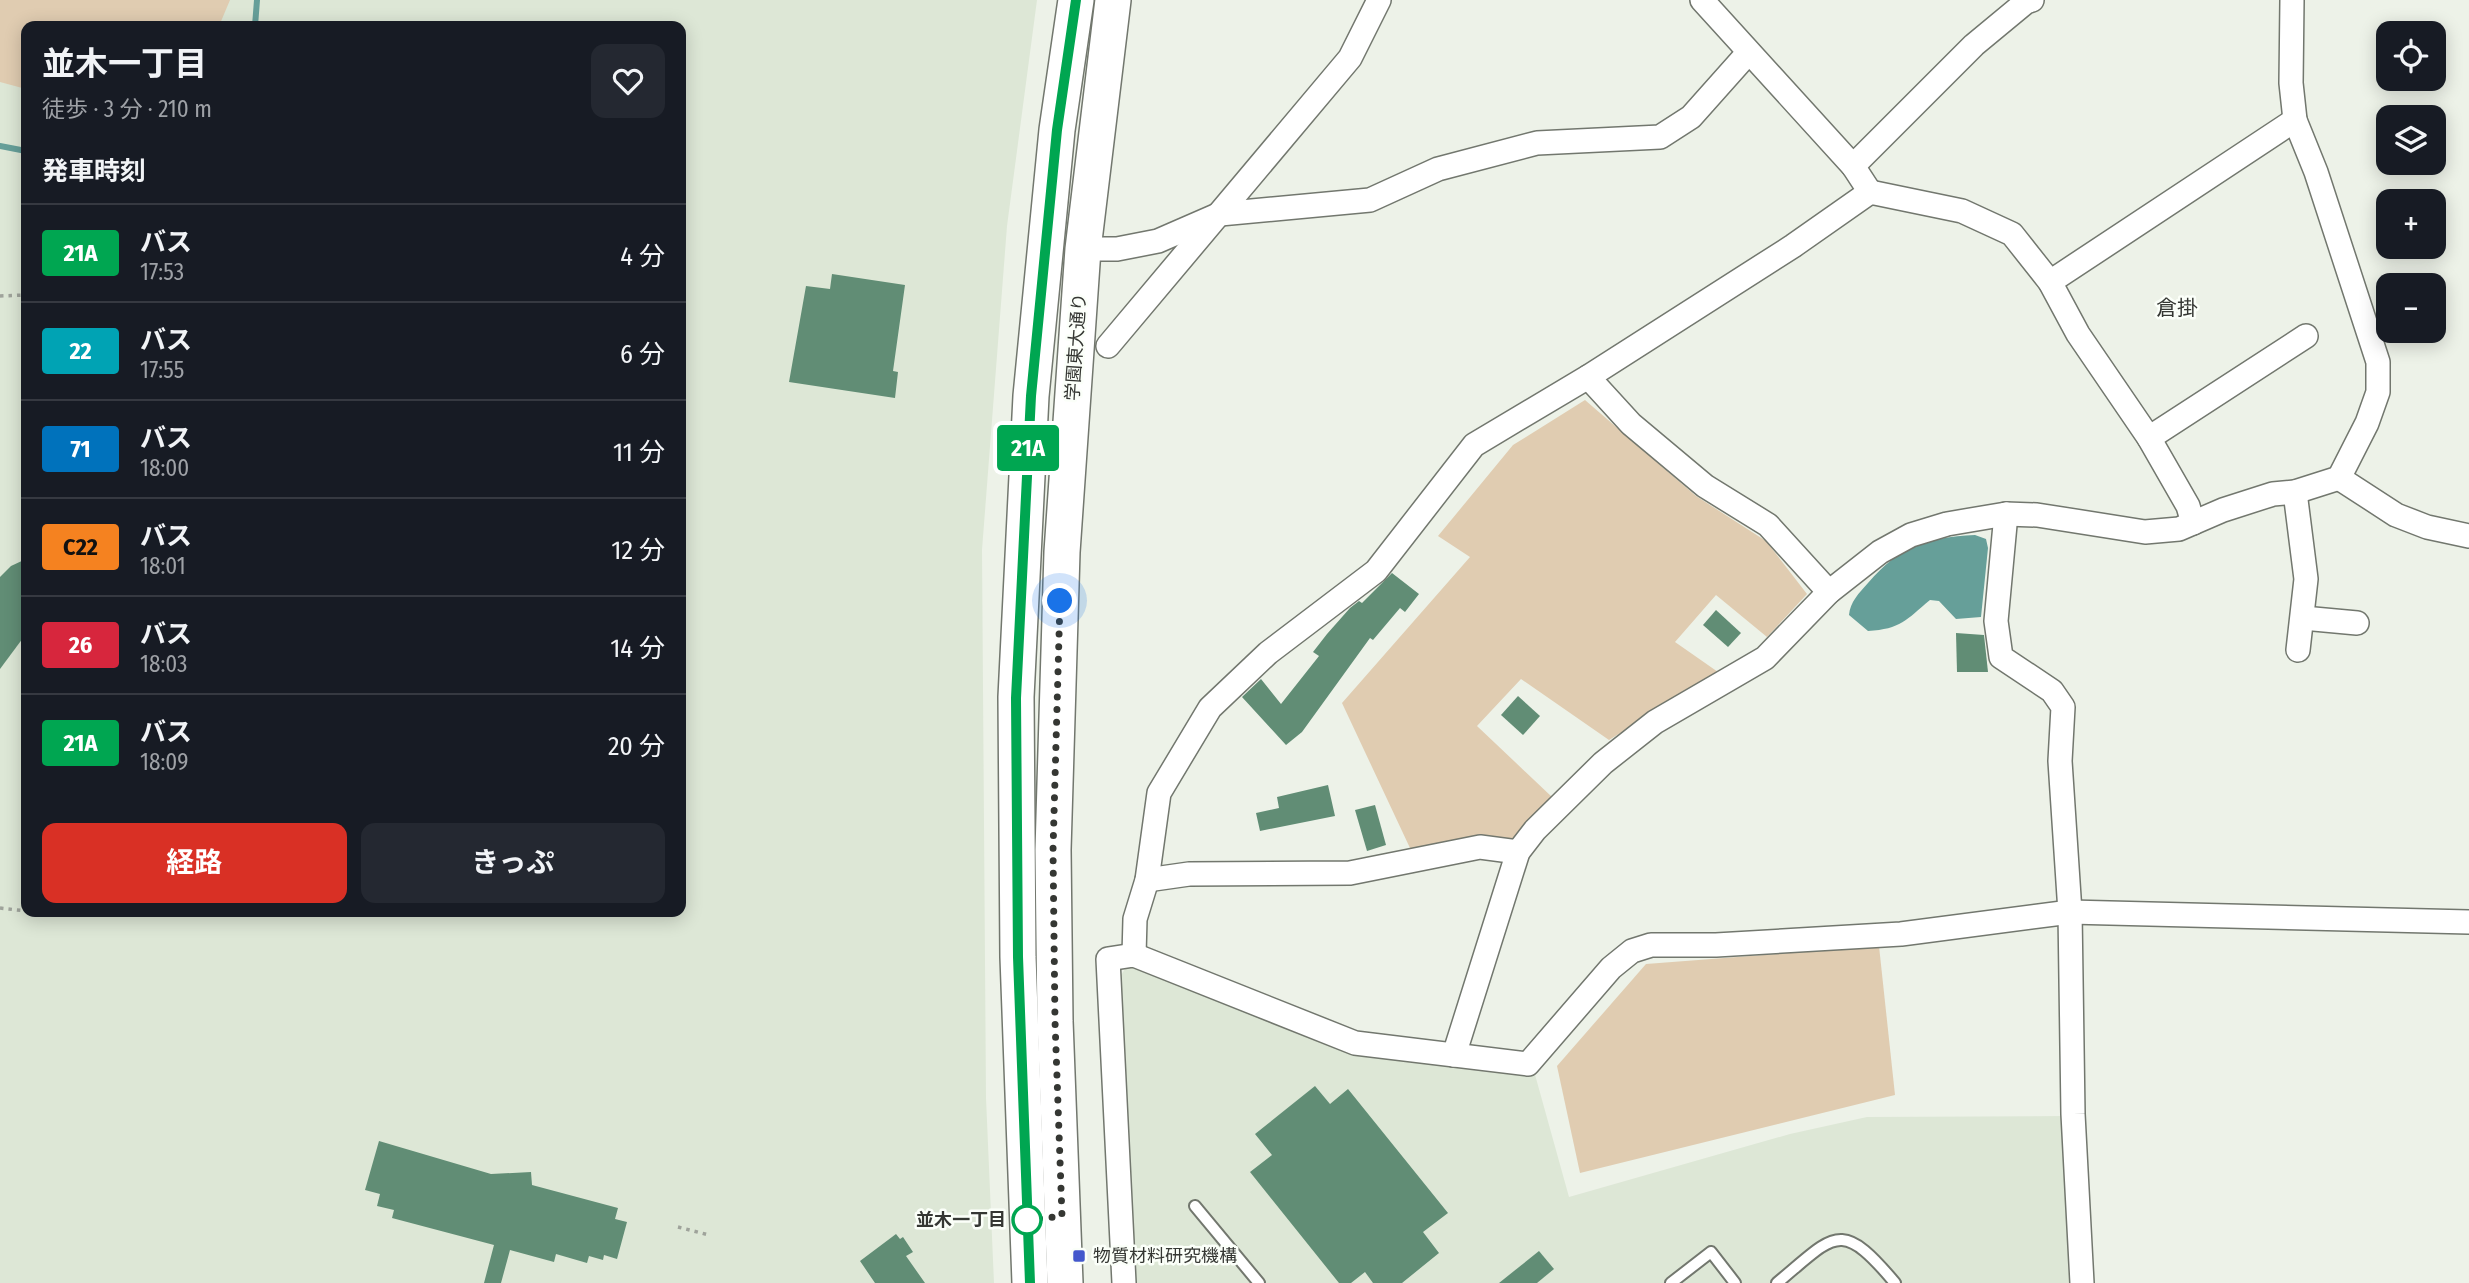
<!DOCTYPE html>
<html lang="ja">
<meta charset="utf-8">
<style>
:root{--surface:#171b24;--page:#242831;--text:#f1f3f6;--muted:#9ea1a6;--line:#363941;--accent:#d93025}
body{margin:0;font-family:"Fira Sans Condensed","Noto Sans JP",sans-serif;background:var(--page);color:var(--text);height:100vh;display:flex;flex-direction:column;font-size:26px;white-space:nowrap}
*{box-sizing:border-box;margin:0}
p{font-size:23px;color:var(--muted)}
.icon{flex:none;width:38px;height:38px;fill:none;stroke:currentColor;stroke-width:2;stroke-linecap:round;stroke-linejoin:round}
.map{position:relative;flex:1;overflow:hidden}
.panel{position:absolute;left:21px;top:21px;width:665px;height:896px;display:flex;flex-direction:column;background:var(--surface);border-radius:14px;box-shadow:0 4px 18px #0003}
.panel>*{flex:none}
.badge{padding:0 14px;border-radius:5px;font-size:24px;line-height:46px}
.tools{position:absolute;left:2376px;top:21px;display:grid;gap:14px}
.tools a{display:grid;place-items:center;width:70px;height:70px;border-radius:14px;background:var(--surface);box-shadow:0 4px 18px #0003;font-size:35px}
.you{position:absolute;width:35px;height:35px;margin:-18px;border:5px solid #fff;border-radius:50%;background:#1a73e8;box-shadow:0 0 0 10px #1a73e833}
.map>.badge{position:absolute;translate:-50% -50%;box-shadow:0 0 0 4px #fff}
h2{padding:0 21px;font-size:26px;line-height:63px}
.round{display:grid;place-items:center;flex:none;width:74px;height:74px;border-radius:14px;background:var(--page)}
.head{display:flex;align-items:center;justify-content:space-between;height:119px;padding:0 21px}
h1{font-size:33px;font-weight:700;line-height:52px}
.action{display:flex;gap:14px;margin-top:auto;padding:14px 21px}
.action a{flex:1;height:80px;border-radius:14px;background:var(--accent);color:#fff;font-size:28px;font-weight:700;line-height:80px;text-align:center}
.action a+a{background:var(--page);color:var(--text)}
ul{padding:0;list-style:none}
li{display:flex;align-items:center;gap:21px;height:98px;padding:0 21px;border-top:2px solid var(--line)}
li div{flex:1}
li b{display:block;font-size:26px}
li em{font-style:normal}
li .badge{min-width:77px;font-weight:700;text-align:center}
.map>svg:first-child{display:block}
</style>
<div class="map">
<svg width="2469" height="1283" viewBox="0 0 2469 1283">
<rect width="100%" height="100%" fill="#edf2e8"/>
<!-- built -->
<g fill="#dde7d6" fill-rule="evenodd">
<path d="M 0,0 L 1037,0 L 1007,226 L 982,550 L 986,1098 L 994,1283 L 0,1283 ZM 26,26 L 681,26 L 681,912 L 26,912 Z"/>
<path d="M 1140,967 L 1353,1052 L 1534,1071 L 1569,1197 L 1790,1134 L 1867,1117 L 2065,1116 L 2073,1283 L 1134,1283 L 1116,983 L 1125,969 Z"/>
</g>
<!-- green -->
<g fill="#e0ccb1">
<path d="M 0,0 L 230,0 L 219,26 L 26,26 L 26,89 L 0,82 Z"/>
<path d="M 1585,400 L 1696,496 L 1766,541 L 1807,594 L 1767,637 L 1716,595 L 1675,642 L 1718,672 L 1609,740 L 1521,679 L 1477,726 L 1552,797 L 1514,842 L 1410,848 L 1342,703 L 1470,557 L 1438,536 L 1513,445 Z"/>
<path d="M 1879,946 L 1895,1095 L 1580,1173 L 1557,1066 L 1646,964 Z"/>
</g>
<!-- water -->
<path fill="#669f99" d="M 1975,535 L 1986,539 L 1988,548 L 1981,617 L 1956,619 L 1939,601 L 1930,600 C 1906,620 1901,629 1868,631 L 1849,615 C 1850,602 1859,593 1868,583 C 1901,545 1925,538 1975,535 Z"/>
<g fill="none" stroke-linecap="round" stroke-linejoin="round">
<!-- stream -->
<g stroke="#669f99" stroke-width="6">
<path d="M 255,26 L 257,0"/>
<path d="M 0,146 L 26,151"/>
</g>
</g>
<!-- building -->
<g fill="#618d75">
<path d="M 832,274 L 905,285 L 893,371 L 898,372 L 895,398 L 789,382 L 806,286 L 830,289 Z"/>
<path d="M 26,559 L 26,634 L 0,669 L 0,577 L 11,566 Z"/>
<path d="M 1392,573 L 1419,594 L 1405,612 L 1400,608 L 1373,640 L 1370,638 L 1302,732 L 1286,745 L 1242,697 L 1261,679 L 1281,704 L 1319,656 L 1313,652 L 1327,634 L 1350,608 L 1359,601 L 1362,603 Z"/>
<path d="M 1716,610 L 1741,633 L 1728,647 L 1703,625 Z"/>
<path d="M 1956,633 L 1984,635 L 1988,672 L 1957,672 Z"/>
<path d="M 1518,696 L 1540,716 L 1523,735 L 1501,715 Z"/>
<path d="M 1328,785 L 1335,816 L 1260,831 L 1256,813 L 1279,808 L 1277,797 Z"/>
<path d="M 1375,805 L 1386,845 L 1367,851 L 1355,810 Z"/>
<path d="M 1315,1086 L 1330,1104 L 1348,1089 L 1448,1213 L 1423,1232 L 1439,1253 L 1402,1283 L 1373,1283 L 1365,1272 L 1351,1283 L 1339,1283 L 1250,1172 L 1272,1155 L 1255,1134 Z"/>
<path d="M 379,1141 L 491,1174 L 531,1172 L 532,1185 L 618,1208 L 615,1219 L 627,1222 L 617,1259 L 604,1255 L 603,1260 L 589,1256 L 587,1263 L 556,1254 L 554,1262 L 510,1250 L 501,1283 L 484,1283 L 494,1245 L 392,1218 L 394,1210 L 377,1206 L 380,1194 L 365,1190 Z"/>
<path d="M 896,1234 L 900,1239 L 903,1237 L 913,1252 L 906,1256 L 925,1283 L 875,1283 L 860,1261 Z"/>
<path d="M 1539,1251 L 1554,1269 L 1537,1283 L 1499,1283 Z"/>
</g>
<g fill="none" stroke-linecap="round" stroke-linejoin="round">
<!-- lane casing -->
<g stroke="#72776e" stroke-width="14">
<g id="lane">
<path d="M 1195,1206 L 1259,1283"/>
<path d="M 1671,1283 L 1711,1252 L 1735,1283"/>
<path d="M 1777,1283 C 1835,1235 1840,1217 1895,1283"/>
</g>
</g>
<!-- street casing -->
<g stroke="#72776e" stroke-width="26">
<g id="street">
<path d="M 1702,0 L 1853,166 L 1870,192"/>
<path d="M 1853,166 L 1974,45 L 2026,2 L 2032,0"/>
<path d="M 1083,249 L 1117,249 L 1158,241 L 1220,214 L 1370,200 L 1438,169 L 1537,143 L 1660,137 L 1691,117 L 1748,53"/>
<path d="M 2050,282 L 2295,120"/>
<path d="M 1108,346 L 1350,58 L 1379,0"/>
<path d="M 1588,377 L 1631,424 L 1705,486 L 1768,525 L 1829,592"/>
<path d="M 2149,438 L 2306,336"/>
<path d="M 2339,478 L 2396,515 L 2427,527 L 2469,536"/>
<path d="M 2295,492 L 2306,579 L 2298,650"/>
<path d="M 2006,514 L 1996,621 L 2001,657 L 2052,691 L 2063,707 L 2060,761 L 2070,912 L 2073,1114 L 2082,1283"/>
<path d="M 2303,618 L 2357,623"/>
<path d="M 1147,880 L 1189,874 L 1350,873 L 1480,847 L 1518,852"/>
<path d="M 1134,955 L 1135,919 L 1147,880 L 1159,793 L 1210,708 L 1268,653 L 1376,571 L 1474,445 L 1588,377 L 1793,246 L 1870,192 L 1962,211 L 2012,234 L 2050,282 L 2078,334 L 2149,438 L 2188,506 L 2193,523"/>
<path d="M 1454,1055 L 1518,852 L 1535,830 L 1603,763 L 1655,722 L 1765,658 L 1829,592 L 1880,552 L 1911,535 L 1947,524 L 2006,514 L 2037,515 L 2145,532 L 2179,529 L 2223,510 L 2273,494 L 2295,492 L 2339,478 L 2367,423 L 2378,392 L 2378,362 L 2316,172 L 2295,120 L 2291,83 L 2292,0"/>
<path d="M 1124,1283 L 1108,959 L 1134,955 L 1355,1043 L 1528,1064 L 1611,968 L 1632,951 L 1651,945 L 1716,945 L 1901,934 L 2070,912 L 2469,922"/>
</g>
</g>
<!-- primary casing -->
<g stroke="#72776e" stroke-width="38">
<g id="primary">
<path d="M 1030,1283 L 1018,957 L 1016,697 L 1031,396 L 1057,130 L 1076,0"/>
<path d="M 1065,1283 L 1055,1021 L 1053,850 L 1062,552 L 1083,249 L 1113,0"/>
</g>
</g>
<!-- path -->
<g stroke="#9fa39b" stroke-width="3.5" stroke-dasharray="3.5 5" stroke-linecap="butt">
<path d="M 0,296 L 26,295"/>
<path d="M 0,908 L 26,911"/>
<path d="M 678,1227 L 709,1235"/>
</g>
<!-- lane -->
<use href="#lane" stroke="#fff" stroke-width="10"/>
<!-- street -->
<use href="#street" stroke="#fff" stroke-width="23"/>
<!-- primary -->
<use href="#primary" stroke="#fff" stroke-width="35"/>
</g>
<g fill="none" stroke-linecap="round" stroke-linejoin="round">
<!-- line casing -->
<g stroke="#fff" stroke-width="16">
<path id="line" d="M 1030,1283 L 1018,957 L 1016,698 L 1031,396 L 1057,130 L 1076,0"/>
</g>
<!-- line -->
<use href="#line" stroke="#00a651" stroke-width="10"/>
<!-- walk -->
<path stroke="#353733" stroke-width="7" stroke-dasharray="0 12.6" d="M 1027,1220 L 1062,1216 L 1055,1021 L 1053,850 L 1060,601"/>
</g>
<!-- markers -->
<circle fill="#fff" stroke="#00a651" stroke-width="3.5" cx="1027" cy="1220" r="14"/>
<rect fill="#4458cc" stroke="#fbfff9" stroke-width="2.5" x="1072" y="1249" width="14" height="14" rx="3.5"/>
<g text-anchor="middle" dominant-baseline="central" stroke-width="5" stroke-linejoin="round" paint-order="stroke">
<!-- street labels -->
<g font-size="18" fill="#353733" stroke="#fbfff9">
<text transform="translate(1076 347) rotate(-86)">学園東大通り</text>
</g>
<!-- stop labels -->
<g font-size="18" font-weight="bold" fill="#353733" stroke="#fbfff9" text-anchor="end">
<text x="1006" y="1220">並木一丁目</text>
</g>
<!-- poi labels -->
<g font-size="18" fill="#353733" stroke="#fbfff9" text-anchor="start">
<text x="1093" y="1256">物質材料研究機構</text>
</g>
<!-- quarter labels -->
<g font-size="21" fill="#353733" stroke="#fbfff9">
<text x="2177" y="308">倉掛</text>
</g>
</g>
</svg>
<div class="tools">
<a><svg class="icon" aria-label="locate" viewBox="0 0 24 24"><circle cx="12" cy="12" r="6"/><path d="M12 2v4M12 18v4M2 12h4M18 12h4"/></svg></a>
<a><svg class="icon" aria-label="layers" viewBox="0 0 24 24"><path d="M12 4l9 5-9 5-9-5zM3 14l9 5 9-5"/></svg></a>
<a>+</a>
<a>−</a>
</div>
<div class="you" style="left:1060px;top:601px"></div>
<b class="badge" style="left:1028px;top:448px;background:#00a651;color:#fff">21A</b>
<section class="panel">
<div class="head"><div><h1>並木一丁目</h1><p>徒歩 · 3 分 · 210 m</p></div><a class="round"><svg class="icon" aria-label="heart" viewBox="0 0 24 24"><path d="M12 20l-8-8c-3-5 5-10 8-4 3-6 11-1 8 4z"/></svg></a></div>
<h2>発車時刻</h2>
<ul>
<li><span class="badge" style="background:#00a651;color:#fff">21A</span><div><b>バス</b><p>17:53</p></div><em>4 分</em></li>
<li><span class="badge" style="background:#00a3b4;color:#fff">22</span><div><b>バス</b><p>17:55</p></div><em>6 分</em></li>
<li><span class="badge" style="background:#0072bc;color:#fff">71</span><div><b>バス</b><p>18:00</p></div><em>11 分</em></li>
<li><span class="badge" style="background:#f58220;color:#111">C22</span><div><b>バス</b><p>18:01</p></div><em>12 分</em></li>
<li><span class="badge" style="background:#d7263d;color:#fff">26</span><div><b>バス</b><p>18:03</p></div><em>14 分</em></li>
<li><span class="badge" style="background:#00a651;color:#fff">21A</span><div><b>バス</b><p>18:09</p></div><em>20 分</em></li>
</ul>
<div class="action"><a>経路</a><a>きっぷ</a></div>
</section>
</div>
